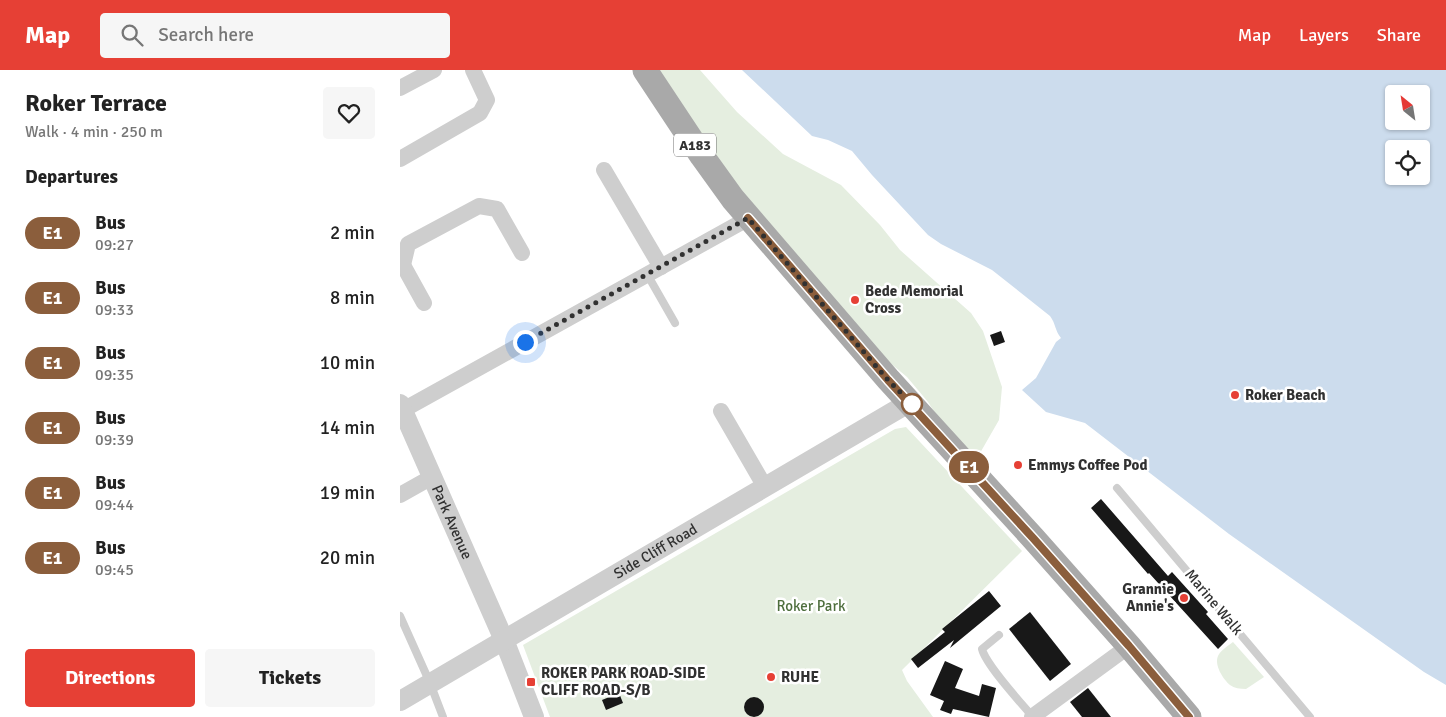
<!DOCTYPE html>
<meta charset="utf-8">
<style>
:root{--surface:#fff;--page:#f6f6f6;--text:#222;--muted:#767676;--accent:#e64035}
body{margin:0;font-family:Signika,sans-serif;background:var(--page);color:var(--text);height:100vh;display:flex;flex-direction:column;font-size:19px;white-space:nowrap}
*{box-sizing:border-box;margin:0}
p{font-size:16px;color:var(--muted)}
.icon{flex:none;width:28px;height:28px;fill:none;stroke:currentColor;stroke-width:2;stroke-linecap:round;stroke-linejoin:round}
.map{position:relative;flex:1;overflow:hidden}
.side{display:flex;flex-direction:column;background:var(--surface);width:400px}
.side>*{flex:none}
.badge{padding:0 10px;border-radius:16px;font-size:18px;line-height:32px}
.needle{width:32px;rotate:330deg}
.tools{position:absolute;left:985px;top:15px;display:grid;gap:10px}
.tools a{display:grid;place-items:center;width:45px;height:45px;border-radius:5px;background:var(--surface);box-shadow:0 1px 4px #0004;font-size:25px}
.you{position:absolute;width:25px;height:25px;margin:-12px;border:4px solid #fff;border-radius:50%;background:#1a73e8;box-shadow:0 0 0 8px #1a73e833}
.map>.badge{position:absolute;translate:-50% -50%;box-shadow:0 0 0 2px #fff}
h2{padding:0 25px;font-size:19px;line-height:45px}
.round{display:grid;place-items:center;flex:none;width:52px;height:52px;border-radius:5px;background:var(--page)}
.summary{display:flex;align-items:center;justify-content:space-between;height:85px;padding:0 25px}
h1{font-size:24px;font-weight:700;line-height:38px}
.button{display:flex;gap:10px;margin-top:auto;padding:10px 25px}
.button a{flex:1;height:58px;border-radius:5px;background:var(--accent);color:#fff;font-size:20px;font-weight:700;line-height:58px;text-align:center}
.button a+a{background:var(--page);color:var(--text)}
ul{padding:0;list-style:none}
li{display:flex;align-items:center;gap:15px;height:65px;padding:0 25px}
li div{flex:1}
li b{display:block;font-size:19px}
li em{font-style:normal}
li .badge{min-width:55px;font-weight:700;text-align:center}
header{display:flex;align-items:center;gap:30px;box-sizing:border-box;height:70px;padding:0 25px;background:var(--accent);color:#fff}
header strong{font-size:24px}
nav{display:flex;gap:28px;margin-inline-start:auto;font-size:18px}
.search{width:350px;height:45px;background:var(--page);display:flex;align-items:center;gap:12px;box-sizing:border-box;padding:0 18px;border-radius:5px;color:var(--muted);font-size:19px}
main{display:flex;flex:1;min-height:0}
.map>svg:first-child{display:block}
</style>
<header>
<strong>Map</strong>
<div class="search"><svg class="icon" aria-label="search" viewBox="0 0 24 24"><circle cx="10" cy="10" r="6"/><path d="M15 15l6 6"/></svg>Search here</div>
<nav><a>Map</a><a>Layers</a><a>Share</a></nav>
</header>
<main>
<section class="side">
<div class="summary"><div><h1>Roker Terrace</h1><p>Walk · 4 min · 250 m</p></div><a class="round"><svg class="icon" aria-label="heart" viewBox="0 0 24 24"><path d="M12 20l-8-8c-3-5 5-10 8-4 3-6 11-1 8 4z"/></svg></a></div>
<h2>Departures</h2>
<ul>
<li><span class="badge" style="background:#8b5e3c;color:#fff">E1</span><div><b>Bus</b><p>09:27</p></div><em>2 min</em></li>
<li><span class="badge" style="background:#8b5e3c;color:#fff">E1</span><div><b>Bus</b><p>09:33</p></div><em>8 min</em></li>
<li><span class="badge" style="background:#8b5e3c;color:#fff">E1</span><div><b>Bus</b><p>09:35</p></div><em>10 min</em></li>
<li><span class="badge" style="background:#8b5e3c;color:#fff">E1</span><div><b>Bus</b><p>09:39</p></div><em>14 min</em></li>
<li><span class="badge" style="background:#8b5e3c;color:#fff">E1</span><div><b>Bus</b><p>09:44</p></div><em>19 min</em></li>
<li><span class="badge" style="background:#8b5e3c;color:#fff">E1</span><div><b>Bus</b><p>09:45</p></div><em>20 min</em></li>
</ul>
<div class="button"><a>Directions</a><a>Tickets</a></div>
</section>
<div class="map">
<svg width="1046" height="647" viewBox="0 0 1046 647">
<rect width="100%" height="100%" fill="#fff"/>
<!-- green -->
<g fill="#e5eee0">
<path d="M 259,0 L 300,0 L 337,42 L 383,84 L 441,115 L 480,155 L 500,180 L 571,243 L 583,261 L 602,317 L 599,350 L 576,390 L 550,366 L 528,332 L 507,307 L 477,282 L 332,110 Z"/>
<path d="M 506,357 L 622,481 L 502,600 L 507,611 L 533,647 L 150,647 L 123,575 L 495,359 Z"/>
<path d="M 833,572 L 864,607 L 846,619 C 840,619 834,618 830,615 C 823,609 814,595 818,586 C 821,580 828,576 833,572 Z"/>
</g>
<!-- water -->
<path fill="#ccdced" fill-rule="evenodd" d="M 342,0 L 1046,0 L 1046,615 L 1024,602 L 829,464 L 685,353 L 646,342 L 622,320 L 636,308 L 656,272 L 661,268 C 655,261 656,254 650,246 L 592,200 L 541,174 L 528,165 L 472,105 L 452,81 L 428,70 L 412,66 ZM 994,24 L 1021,24 L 1021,51 L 994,51 ZM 994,79 L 1021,79 L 1021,106 L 994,106 Z"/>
<!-- building -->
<g fill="#181818">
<path d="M 601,261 L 605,272 L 594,276 L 590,265 Z"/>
<path d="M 701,429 L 768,506 L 772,502 L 808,542 L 806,544 L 828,569 L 818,579 L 749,503 L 748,504 L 691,438 Z"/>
<path d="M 589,521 L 601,536 L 550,578 L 554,570 L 518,598 L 511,589 L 545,562 L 542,559 Z"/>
<path d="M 630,542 L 671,594 L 650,611 L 609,559 Z"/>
<path d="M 545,591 L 563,599 L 555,618 L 579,626 L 582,614 L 596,618 L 589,647 L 553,639 L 551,644 L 540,640 L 544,631 L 530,625 Z"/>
<path d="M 688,618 L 711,647 L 682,647 L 670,632 Z"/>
<path d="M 219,623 L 223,633 L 206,640 L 202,630 Z"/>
<circle cx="354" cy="637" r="10"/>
</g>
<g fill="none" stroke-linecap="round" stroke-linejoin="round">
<!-- service -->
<g stroke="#cecece" stroke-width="8">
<path d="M 247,204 L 275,253"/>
<path d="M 717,418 L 910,647"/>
<path d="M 0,546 L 30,613 L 43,647"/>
<path d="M 599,565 L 582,579 C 586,595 621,633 633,647"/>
</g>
<!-- minor -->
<g stroke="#cecece" stroke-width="16">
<path d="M 0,18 L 34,0"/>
<path d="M 0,89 L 80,43 L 87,30 L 73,0"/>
<path d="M 204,100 L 261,197"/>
<path d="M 3,195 L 24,233"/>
<path d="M 0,197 L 3,195 L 8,174 L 79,136 L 97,139 L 122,183"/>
<path d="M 3,340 L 349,148"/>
<path d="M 321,341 L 365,417"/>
<path d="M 0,425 L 32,407"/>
<path d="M 632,647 L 729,576"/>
</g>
<!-- tertiary -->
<g stroke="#cecece" stroke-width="20">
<path id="s1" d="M 0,334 L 104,570 L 134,647"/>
<path id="s2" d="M 0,631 L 510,332"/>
</g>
<!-- primary -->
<path stroke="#a9a9a9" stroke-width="25" d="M 245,0 L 302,86 L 333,129 L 488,309 L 633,468 L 729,576 L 789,647"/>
</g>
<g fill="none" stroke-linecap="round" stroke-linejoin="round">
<!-- line casing -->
<g stroke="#fff" stroke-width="11">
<path id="line" d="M 348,148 L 488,310 L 633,468 L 729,576 L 789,647"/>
</g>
<!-- line -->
<use href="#line" stroke="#8b5e3c" stroke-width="8"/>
<!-- walk -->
<path stroke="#313131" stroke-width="5" stroke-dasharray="0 9" d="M 125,272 L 348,148 L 488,310 L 512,334"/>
</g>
<!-- markers -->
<g fill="#e64035" stroke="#fff" stroke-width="2">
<circle cx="455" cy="230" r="5"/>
<circle cx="835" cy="325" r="5"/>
<circle cx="618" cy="395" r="5"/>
<circle cx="784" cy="528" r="5"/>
<circle cx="371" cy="607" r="5"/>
<rect x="126" y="607" width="10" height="10" rx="2.5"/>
</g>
<circle fill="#fff" stroke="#8b5e3c" stroke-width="2.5" cx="512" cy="334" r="10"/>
<g text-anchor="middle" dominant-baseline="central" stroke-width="5" stroke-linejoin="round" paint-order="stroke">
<!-- shield labels -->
<rect fill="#fff" stroke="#6f6f6f" stroke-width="1" x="274" y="63.5" width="42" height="23" rx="4"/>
<g font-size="14" font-weight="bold" fill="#313131">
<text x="295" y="75">A183</text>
</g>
<!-- poi labels -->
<g font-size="15" font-weight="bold" fill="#313131" stroke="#fff" text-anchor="start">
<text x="465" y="221">Bede Memorial<tspan x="465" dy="17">Cross</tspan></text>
<text x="845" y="325">Roker Beach</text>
<text x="628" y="395">Emmys Coffee Pod</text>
<text x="774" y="519" text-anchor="end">Grannie<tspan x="774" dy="17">Annie's</tspan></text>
<text x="141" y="603">ROKER PARK ROAD-SIDE<tspan x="141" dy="17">CLIFF ROAD-S/B</tspan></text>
<text x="381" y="607">RUHE</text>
</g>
<!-- street labels -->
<g font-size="15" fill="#313131" stroke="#fff">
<text stroke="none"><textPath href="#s1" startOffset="129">Park Avenue</textPath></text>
<text stroke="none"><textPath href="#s2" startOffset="296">Side Cliff Road</textPath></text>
<text transform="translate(814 532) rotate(50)">Marine Walk</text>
</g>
<!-- park labels -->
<g font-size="15" fill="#4e6e3d" stroke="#fff">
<text x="411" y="536">Roker Park</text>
</g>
</g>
</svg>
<div class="tools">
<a><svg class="needle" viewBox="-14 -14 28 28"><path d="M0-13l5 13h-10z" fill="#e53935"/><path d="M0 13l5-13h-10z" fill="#767676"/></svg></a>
<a><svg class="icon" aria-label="locate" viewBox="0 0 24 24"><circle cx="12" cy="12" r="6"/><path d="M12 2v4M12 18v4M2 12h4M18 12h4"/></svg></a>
</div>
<div class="you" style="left:125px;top:272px"></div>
<b class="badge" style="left:569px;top:397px;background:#8b5e3c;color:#fff">E1</b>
</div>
</main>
